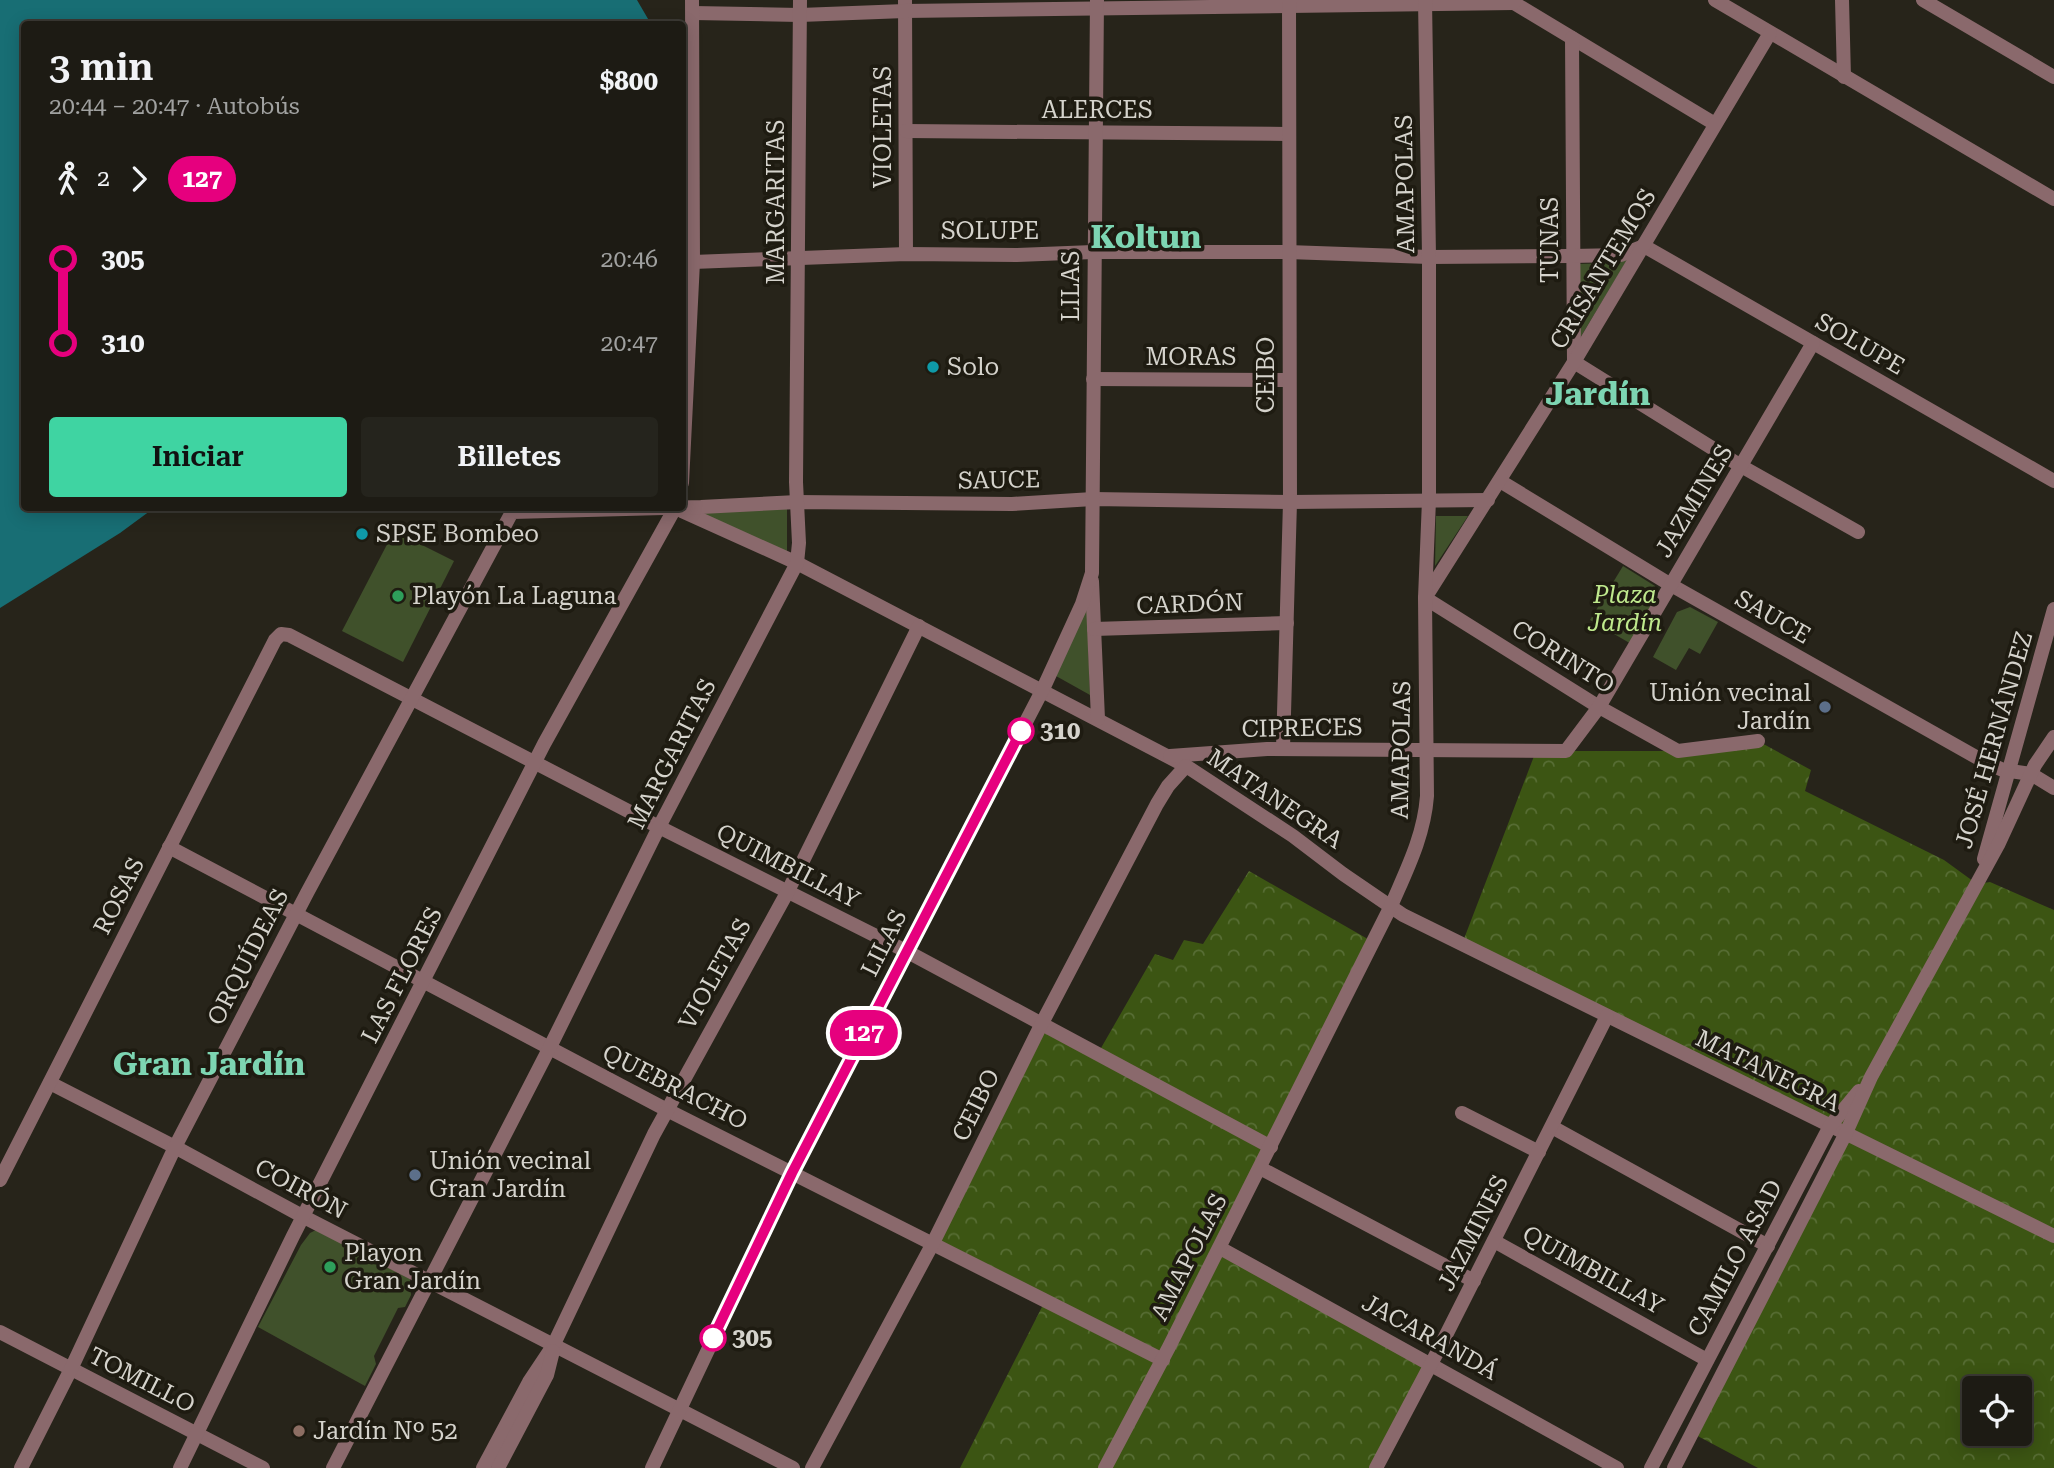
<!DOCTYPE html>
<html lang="es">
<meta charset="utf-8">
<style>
:root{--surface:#1d1b14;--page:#25241d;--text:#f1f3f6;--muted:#a0a1a0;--line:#3b3934;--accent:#3fd4a2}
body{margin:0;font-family:"Roboto Serif",serif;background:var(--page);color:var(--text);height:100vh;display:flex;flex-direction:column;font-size:26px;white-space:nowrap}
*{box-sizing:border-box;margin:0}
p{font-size:23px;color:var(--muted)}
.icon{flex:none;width:38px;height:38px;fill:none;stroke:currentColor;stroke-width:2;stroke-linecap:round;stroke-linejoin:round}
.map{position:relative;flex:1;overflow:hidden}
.drawer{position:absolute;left:21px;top:21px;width:665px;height:490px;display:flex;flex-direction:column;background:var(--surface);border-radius:7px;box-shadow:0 4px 18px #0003,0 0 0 2px var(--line)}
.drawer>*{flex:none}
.badge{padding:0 14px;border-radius:23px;font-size:24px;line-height:46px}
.tools{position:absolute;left:1962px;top:1376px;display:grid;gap:14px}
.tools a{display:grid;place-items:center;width:70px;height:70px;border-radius:7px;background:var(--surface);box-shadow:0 4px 18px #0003,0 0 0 2px var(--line);font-size:35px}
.map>.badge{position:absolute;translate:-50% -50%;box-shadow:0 0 0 4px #fff}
.legs{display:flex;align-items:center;gap:10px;height:77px;padding:0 28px;font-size:23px}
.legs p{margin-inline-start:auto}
.summary{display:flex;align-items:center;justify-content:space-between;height:119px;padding:0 28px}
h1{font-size:38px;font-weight:600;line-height:52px}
.primary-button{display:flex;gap:14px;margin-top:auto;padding:14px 28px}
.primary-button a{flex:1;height:80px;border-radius:7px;background:var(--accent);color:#111;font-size:28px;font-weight:600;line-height:80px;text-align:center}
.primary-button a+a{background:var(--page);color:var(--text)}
ul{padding:0 28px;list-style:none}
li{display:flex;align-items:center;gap:24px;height:84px;font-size:26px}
li i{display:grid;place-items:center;width:10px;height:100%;margin:0 9px;background:currentColor}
li i::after{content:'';width:18px;height:18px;margin:-9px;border:5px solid;border-radius:50%;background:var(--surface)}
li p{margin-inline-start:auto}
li:first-child i{background:linear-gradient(#0000 50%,currentColor 0)}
li:last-child i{background:linear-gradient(currentColor 50%,#0000 0)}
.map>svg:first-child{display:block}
</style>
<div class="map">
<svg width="2054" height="1468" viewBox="0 0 2054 1468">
<defs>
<pattern id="forest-crowns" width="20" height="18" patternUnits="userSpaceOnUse" patternTransform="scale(1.75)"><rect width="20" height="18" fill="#3c5513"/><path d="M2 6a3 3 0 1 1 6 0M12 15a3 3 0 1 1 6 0" fill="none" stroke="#576d34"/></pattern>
</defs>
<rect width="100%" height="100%" fill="#27241a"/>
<!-- forest -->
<g fill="url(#forest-crowns)" fill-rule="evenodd">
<path d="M 1758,741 L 1811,770 L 1805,791 L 1944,860 L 1977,884 L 1990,882 L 2054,910 L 2054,1468 L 1758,1468 L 1692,1433 L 1845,1135 L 1462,944 L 1536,751 L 1678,751 ZM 1974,1388 L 2020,1388 L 2020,1433 L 1974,1433 Z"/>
<path d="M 1249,871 L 1373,942 L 1220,1247 L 1431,1364 L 1376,1468 L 960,1468 L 1045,1301 L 932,1245 L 1041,1025 L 1097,1055 L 1155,954 L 1173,960 L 1184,940 L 1203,944 Z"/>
</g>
<!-- green -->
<g fill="#40512b">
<path d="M 1629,257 L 1580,338 L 1576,264 L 1614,263 Z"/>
<path d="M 787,508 L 787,555 L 691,513 Z"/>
<path d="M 1436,516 L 1468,516 L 1435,566 Z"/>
<path d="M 394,531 L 454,561 L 403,662 L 342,631 Z"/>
<path d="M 1623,566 L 1655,586 L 1659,599 L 1633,645 L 1590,620 Z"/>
<path d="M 1087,604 L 1090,695 L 1056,676 Z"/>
<path d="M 1690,607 L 1718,622 L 1700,654 L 1689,648 L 1676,670 L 1653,657 L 1677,612 Z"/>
<path d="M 316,1230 L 410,1279 L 411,1295 L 405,1307 L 398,1308 L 374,1356 L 376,1364 L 365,1386 L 258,1327 L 301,1245 L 310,1233 Z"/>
</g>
<!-- water -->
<path fill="#186e74" d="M 0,0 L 637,0 L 651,24 L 24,24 L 24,508 L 154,508 L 120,533 L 0,608 Z"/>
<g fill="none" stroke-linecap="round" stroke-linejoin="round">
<!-- minor -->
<g stroke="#8a696c" stroke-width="14">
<path d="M 905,0 L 906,254"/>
<path d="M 1509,0 L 1715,124"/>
<path d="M 1715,0 L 2054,199"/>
<path d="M 1842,0 L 1844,77"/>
<path d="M 1923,0 L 2054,77"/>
<path d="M 693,13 L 800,15 L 905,11 L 1514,3"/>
<path d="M 1572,38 L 1574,362 L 1741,466 L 1858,532"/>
<path d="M 906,131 L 1288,134"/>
<path d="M 1644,246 L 2054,481"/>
<path d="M 693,262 L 906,254 L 1017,255 L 1093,252 L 1288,252 L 1429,257 L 1572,256 L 1621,255 L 1644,246"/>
<path d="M 1093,379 L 1289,380"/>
<path d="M 1500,481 L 1671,585 L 1985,762 L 2003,770 L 2031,774 L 2054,788"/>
<path d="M 682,511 L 797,563 L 1186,766 L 1293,836 L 1343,874 L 1403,915 L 2054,1236"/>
<path d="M 1092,581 L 1098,719"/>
<path d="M 1094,629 L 1287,623"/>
<path d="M 1758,741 L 1678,751 L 1599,707 L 1425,598 L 1574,362 L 1770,33"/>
<path d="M 1283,749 L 1290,502 L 1289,0"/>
<path d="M 1170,756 L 1267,749 L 1566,751 L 1599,707 L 1813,343"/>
<path d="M 169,847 L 667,1110 L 1163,1360"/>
<path d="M 50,1083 L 175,1147 L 304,1217 L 793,1468"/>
<path d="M 1462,1113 L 1539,1152"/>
<path d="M 1552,1127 L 1768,1246"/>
<path d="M 1260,1168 L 1474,1281"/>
<path d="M 0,1180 L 275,640 L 281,634 L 289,635 L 659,827 L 906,951 L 1271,1147"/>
<path d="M 1494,1241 L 1707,1360"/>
<path d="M 1220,1248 L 1617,1468"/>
<path d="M 0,1332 L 263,1468"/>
<path d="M 21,1468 L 71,1369 L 175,1147 L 307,893 L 512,512 L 701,507 L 797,502 L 1012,504 L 1093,499 L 1290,502 L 1488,500"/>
<path d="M 333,1468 L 550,1047 L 659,827 L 797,563 L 799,543 L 796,482 L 800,0"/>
<path d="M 483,1468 L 529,1382 L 553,1346 L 654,1134 L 788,891 L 919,626"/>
<path d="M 498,1468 L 547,1375 L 553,1351"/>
<path d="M 652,1468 L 792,1173 L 1043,689 L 1082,604 L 1092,573 L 1097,0"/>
<path d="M 812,1468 L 932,1245 L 1041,1025 L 1157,804 L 1168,786 L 1186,766"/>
<path d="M 1105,1468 L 1169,1347 L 1391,906 C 1407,869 1424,836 1427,796 L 1425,598 L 1429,500 L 1429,257 L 1425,0"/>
<path d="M 1376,1468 L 1440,1347 L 1607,1016"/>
</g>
<!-- tertiary -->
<g stroke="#8a696c" stroke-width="14">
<path d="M 682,483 L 693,262 L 692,0"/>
<path d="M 1984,859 L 2054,609"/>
<path d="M 180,1468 L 293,1236 L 544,744 L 675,508"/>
<path d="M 1651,1468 L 1830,1126 L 1859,1091"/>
<path d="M 1674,1468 L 1845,1135 L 1871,1077 L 1998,845 L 2035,765 L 2054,737"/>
</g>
</g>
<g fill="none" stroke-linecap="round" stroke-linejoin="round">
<!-- line-1 casing -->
<g stroke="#fff" stroke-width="16">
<path id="line-1" d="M 713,1338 L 792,1173 L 1021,731"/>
</g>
<!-- line-1 -->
<use href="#line-1" stroke="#e6007e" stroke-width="10"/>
</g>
<!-- markers -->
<g fill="#0f9aa8" stroke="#1e1b11" stroke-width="2.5">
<circle cx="933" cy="367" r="7"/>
<circle cx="362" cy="534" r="7"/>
</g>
<g fill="#2e9e5b" stroke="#1e1b11" stroke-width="2.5">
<circle cx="398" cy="596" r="7"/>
<circle cx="330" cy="1267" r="7"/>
</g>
<g fill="#5c6f8a" stroke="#1e1b11" stroke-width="2.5">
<circle cx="1825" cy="707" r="7"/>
<circle cx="415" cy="1175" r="7"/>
</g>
<g fill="#fff" stroke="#e6007e" stroke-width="3.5">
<circle cx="1021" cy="731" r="12"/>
<circle cx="713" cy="1338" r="12"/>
</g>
<circle fill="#8d6e63" stroke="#1e1b11" stroke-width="2.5" cx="299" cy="1431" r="7"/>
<g text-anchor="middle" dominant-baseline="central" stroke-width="7" stroke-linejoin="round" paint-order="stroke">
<!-- street labels -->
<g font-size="24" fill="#d5d3cc" stroke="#1e1b11">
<text x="1097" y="110">ALERCES</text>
<text transform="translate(883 127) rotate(-90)">VIOLETAS</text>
<text transform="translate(1405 184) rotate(-91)">AMAPOLAS</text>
<text transform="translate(776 202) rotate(-90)">MARGARITAS</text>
<text x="990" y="231">SOLUPE</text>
<text transform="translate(1550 240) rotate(-90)">TUNAS</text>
<text transform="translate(1603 269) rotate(-59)">CRISANTEMOS</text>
<text transform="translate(1071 286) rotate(-90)">LILAS</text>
<text transform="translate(1860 344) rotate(30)">SOLUPE</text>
<text x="1191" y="357">MORAS</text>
<text transform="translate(1266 375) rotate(-90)">CEIBO</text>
<text transform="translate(999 480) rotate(-1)">SAUCE</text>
<text transform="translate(1694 501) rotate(-59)">JAZMINES</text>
<text transform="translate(1190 604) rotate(-2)">CARDÓN</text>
<text transform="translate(1773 617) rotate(30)">SAUCE</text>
<text transform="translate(1563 657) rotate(32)">CORINTO</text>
<text transform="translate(1302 728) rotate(-1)">CIPRECES</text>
<text transform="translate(1994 740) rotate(-74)">JOSÉ HERNÁNDEZ</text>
<text transform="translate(1401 750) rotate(-89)">AMAPOLAS</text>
<text transform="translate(672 754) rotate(-63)">MARGARITAS</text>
<text transform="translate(1275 799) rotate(34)">MATANEGRA</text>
<text transform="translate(788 866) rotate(27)">QUIMBILLAY</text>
<text transform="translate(119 896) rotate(-63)">ROSAS</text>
<text transform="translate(884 943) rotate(-63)">LILAS</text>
<text transform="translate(248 957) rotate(-63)">ORQUÍDEAS</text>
<text transform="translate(715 974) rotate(-61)">VIOLETAS</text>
<text transform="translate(402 975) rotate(-63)">LAS FLORES</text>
<text transform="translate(1768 1071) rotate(26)">MATANEGRA</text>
<text transform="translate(675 1087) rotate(27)">QUEBRACHO</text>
<text transform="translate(976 1105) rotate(-64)">CEIBO</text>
<text transform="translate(301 1189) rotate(28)">COIRÓN</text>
<text transform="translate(1473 1233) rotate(-63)">JAZMINES</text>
<text transform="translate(1189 1257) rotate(-63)">AMAPOLAS</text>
<text transform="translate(1735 1258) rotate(-62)">CAMILO ASAD</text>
<text transform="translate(1593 1270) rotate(29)">QUIMBILLAY</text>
<text transform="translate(1430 1337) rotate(29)">JACARANDÁ</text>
<text transform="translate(142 1380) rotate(27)">TOMILLO</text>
</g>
<!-- poi labels -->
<g font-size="24" fill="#d5d3cc" stroke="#1e1b11" text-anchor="start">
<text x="947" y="367">Solo</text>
<text x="376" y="534">SPSE Bombeo</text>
<text x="412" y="596">Playón La Laguna</text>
<text x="1811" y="693" text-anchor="end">Unión vecinal<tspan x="1811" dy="28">Jardín</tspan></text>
<text x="429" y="1161">Unión vecinal<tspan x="429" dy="28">Gran Jardín</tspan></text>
<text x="344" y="1253">Playon<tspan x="344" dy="28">Gran Jardín</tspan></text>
<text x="313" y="1431">Jardín Nº 52</text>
</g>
<!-- park labels -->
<g font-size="24" font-style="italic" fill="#bfe98d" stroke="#1e1b11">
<text x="1625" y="595">Plaza<tspan x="1625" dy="28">Jardín</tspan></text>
</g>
<!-- stop labels -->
<g font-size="24" font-weight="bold" fill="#d5d3cc" stroke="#1e1b11" text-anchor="start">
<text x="1040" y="731">310</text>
<text x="732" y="1338">305</text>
</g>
<!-- district labels -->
<g font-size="32" font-weight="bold" fill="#7dd5b2" stroke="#1e1b11">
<text x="1146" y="237">Koltun</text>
<text x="1598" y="394">Jardín</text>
<text x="209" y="1064">Gran Jardín</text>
</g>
</g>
</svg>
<div class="tools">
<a><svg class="icon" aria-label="locate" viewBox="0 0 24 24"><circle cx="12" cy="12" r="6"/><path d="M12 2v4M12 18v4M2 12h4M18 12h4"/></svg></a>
</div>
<b class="badge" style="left:864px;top:1033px;background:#e6007e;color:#fff">127</b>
<section class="drawer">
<div class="summary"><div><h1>3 min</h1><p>20:44 – 20:47 · Autobús</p></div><b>$800</b></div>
<div class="legs"><svg class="icon" aria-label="walk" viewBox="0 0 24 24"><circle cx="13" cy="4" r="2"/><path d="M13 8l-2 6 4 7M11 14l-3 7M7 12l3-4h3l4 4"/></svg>2<svg class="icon" aria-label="forward" viewBox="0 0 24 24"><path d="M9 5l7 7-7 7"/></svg><b class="badge" style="background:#e6007e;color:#fff">127</b></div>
<ul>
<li><i style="color:#e6007e"></i><b>305</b><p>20:46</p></li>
<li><i style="color:#e6007e"></i><b>310</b><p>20:47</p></li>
</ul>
<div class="primary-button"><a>Iniciar</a><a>Billetes</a></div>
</section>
</div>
